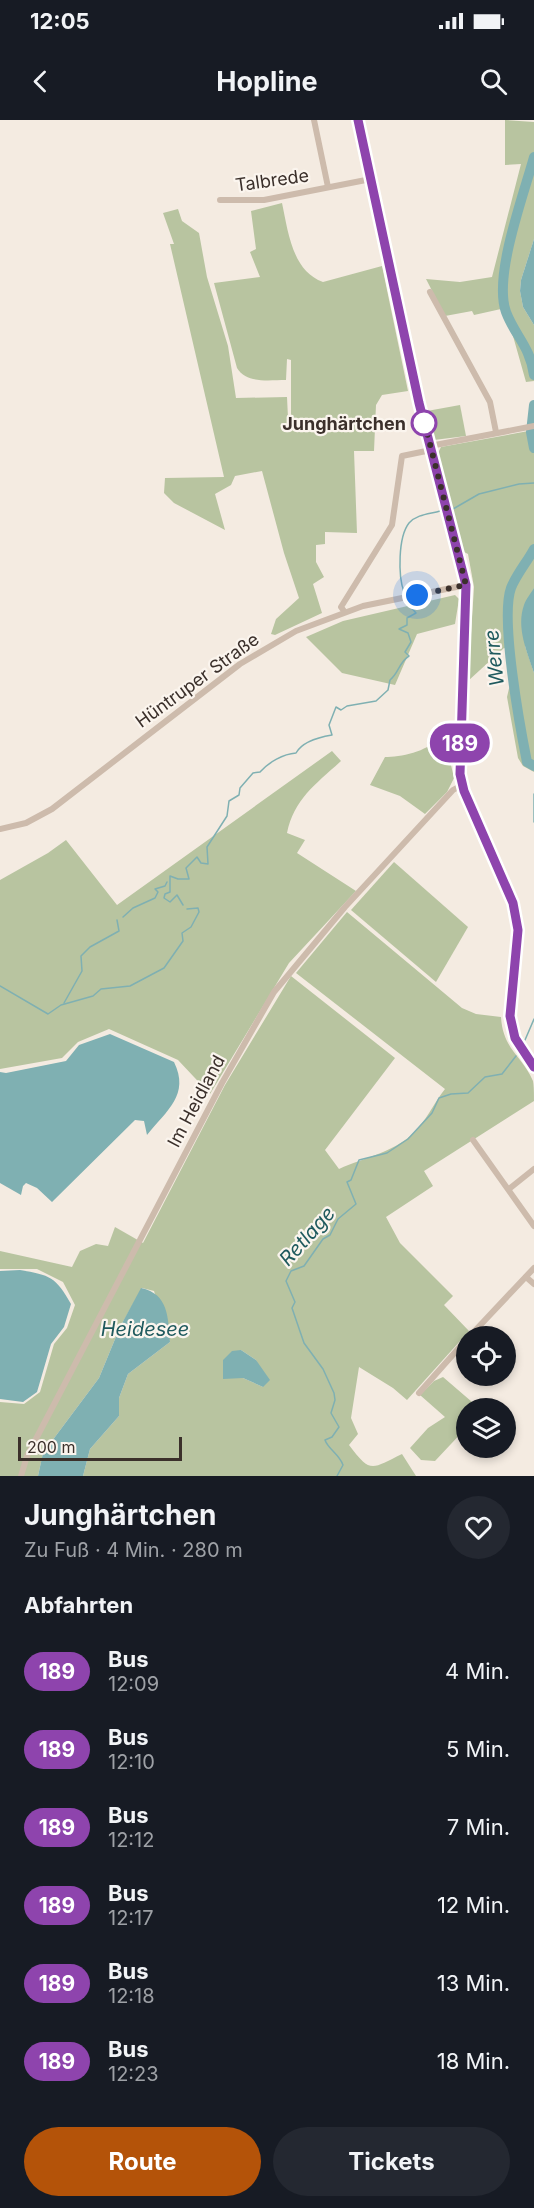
<!DOCTYPE html>
<html lang="de">
<meta charset="utf-8">
<style>
:root{--surface:#171b24;--page:#242831;--text:#f1f3f6;--muted:#9ea1a6;--accent:#b45309}
body{margin:0;font-family:Inter,sans-serif;background:var(--page);color:var(--text);height:100vh;display:flex;flex-direction:column;font-size:22px;white-space:nowrap}
*{box-sizing:border-box;margin:0}
p{font-size:20px;color:var(--muted)}
.icon{flex:none;width:33px;height:33px;fill:none;stroke:currentColor;stroke-width:2;stroke-linecap:round;stroke-linejoin:round}
.map{position:relative;height:1356px;overflow:hidden}
.panel{display:flex;flex-direction:column;background:var(--surface);flex:1}
.panel>*{flex:none}
.badge{padding:0 12px;border-radius:20px;font-size:21px;line-height:39px}
.controls{position:absolute;left:456px;top:1206px;display:grid;gap:12px}
.controls a{display:grid;place-items:center;width:60px;height:60px;border-radius:50%;background:var(--surface);box-shadow:0 3px 9px #0003;font-size:30px}
.scale{position:absolute;left:18px;bottom:15px;width:164px;box-sizing:border-box;padding-left:6px;border:3px solid #3b302b;border-top:0;font-size:16px;line-height:21px;white-space:nowrap;color:#3b302b;-webkit-text-stroke:4px #fbf5ee;paint-order:stroke}
.you{position:absolute;width:30px;height:30px;margin:-15px;border:4px solid #fff;border-radius:50%;background:#1a73e8;box-shadow:0 0 0 9px #1a73e833}
.map>.badge{position:absolute;translate:-50% -50%;box-shadow:0 0 0 3px #fff}
h2{padding:0 24px;font-size:22px;line-height:54px}
.round{display:grid;place-items:center;flex:none;width:63px;height:63px;border-radius:32px;background:var(--page)}
.summary{display:flex;align-items:center;justify-content:space-between;height:102px;padding:0 24px}
h1{font-size:28px;font-weight:700;line-height:45px}
.cta{display:flex;gap:12px;margin-top:auto;padding:12px 24px}
.cta a{flex:1;height:69px;border-radius:36px;background:var(--accent);color:#fff;font-size:24px;font-weight:700;line-height:69px;text-align:center}
.cta a+a{background:var(--page);color:var(--text)}
ul{padding:0;list-style:none}
li{display:flex;align-items:center;gap:18px;height:78px;padding:0 24px}
li div{flex:1}
li b{display:block;font-size:22px}
li em{font-style:normal}
li .badge{min-width:66px;font-weight:700;text-align:center}
.status{display:flex;justify-content:space-between;align-items:center;height:42px;padding:0 30px;background:var(--surface);direction:ltr}
.status svg{height:16px;fill:currentColor}
header{display:flex;justify-content:space-between;align-items:center;height:78px;padding:0 24px;background:var(--surface);font-size:27px;font-weight:700}
.map>svg:first-child{display:block}
</style>
<div class="status"><b>12:05</b><svg viewBox="0 0 49 12"><path d="M0 12V9h3v3zM5 12V6h3v6zM10 12V3h3v9zM15 12V0h3v12zM26 1h20v11H26zM47 4h2v5h-2z"/></svg></div>
<header><svg class="icon" aria-label="back" viewBox="0 0 24 24"><path d="M15 5l-7 7 7 7"/></svg>Hopline<svg class="icon" aria-label="search" viewBox="0 0 24 24"><circle cx="10" cy="10" r="6"/><path d="M15 15l6 6"/></svg></header>
<div class="map">
<svg width="534" height="1356" viewBox="0 0 534 1356">
<rect width="100%" height="100%" fill="#f4ebe1"/>
<!-- green -->
<g fill="#b8c4a0" fill-rule="evenodd">
<path d="M 505,0 L 534,2 L 534,119 L 521,160 L 520,171 L 523,187 L 534,205 L 534,261 L 526,262 L 513,216 L 501,189 L 474,195 L 472,191 L 445,196 L 426,159 L 460,162 L 492,157 L 521,44 L 505,45 Z"/>
<path d="M 282,83 C 288,111 292,151 323,162 L 382,146 L 408,271 L 382,275 L 376,285 L 374,331 L 354,331 L 357,413 L 325,412 L 325,424 L 316,425 L 316,442 L 324,457 L 313,464 L 322,493 L 275,515 L 271,514 L 276,499 L 299,478 L 284,433 L 262,351 L 235,356 L 231,365 L 215,374 L 225,410 L 174,383 L 164,373 L 165,358 L 224,357 L 170,124 L 174,124 L 163,93 L 178,89 L 182,101 L 199,113 L 207,157 L 228,226 L 236,278 L 287,277 L 288,298 L 291,299 L 291,240 L 287,239 L 286,260 C 269,260 247,264 237,248 L 214,163 L 260,157 L 250,132 L 256,129 L 251,91 Z"/>
<path d="M 460,285 L 466,316 L 434,320 L 427,291 Z"/>
<path d="M 534,310 L 534,468 L 525,526 L 534,553 L 534,652 L 523,646 L 518,638 L 507,577 L 511,560 L 507,529 L 504,528 L 468,561 L 474,467 L 468,434 L 464,432 L 437,335 L 441,327 Z"/>
<path d="M 455,475 L 459,479 L 455,504 L 417,514 L 395,565 L 342,553 L 306,517 L 343,501 Z"/>
<path d="M 453,615 L 451,645 L 454,658 L 447,672 L 425,694 L 400,676 L 370,665 L 385,637 C 400,637 428,632 437,618 Z"/>
<path d="M 332,631 L 341,641 C 316,664 294,679 287,713 L 305,720 L 297,733 L 356,771 L 289,843 L 210,974 L 178,940 L 109,909 L 78,922 L 62,938 L 0,949 L 0,760 L 48,733 L 66,720 L 117,785 Z"/>
<path d="M 394,742 L 468,807 L 436,862 L 351,790 Z"/>
<path d="M 347,792 L 462,888 L 476,894 L 501,897 C 503,930 522,935 533,961 C 534,966 534,975 534,981 L 424,1051 L 433,1066 L 386,1097 L 400,1123 L 453,1176 L 444,1185 L 469,1211 L 407,1280 L 393,1268 L 359,1247 L 351,1298 L 358,1314 L 349,1325 C 371,1354 371,1349 402,1334 L 416,1356 L 83,1356 L 90,1329 L 119,1296 L 119,1278 L 128,1254 L 170,1222 L 154,1171 L 142,1168 L 120,1207 L 99,1258 L 43,1333 L 38,1356 L 0,1356 L 0,1282 L 24,1284 L 40,1272 L 54,1224 L 67,1208 L 75,1185 L 63,1162 L 37,1149 L 0,1149 L 0,1131 L 72,1147 L 80,1131 L 96,1124 L 108,1126 L 115,1107 L 143,1123 L 225,965 L 291,856 L 395,938 L 325,1030 L 339,1049 C 365,1037 398,1032 418,1008 C 429,996 435,981 445,969 L 296,853 ZM 241,1230 L 256,1240 L 263,1267 L 243,1258 Z"/>
<path d="M 443,1257 L 479,1288 L 466,1288 L 466,1308 L 435,1341 L 421,1340 L 410,1328 L 428,1308 L 445,1297 L 420,1275 L 434,1261 Z"/>
</g>
<!-- water -->
<g fill="#7fb0b2">
<path d="M 534,119 L 534,205 L 523,187 L 520,171 L 521,160 Z"/>
<path d="M 534,468 L 534,553 C 527,532 516,507 524,485 C 526,479 531,473 534,468 Z"/>
<path d="M 110,914 L 174,942 C 190,975 167,990 147,1015 L 144,1001 L 135,1000 L 52,1082 L 37,1068 L 26,1063 L 23,1066 L 21,1075 L 0,1063 L 0,952 L 6,953 L 66,941 L 79,925 Z"/>
<path d="M 20,1150 C 50,1155 56,1157 71,1184 L 64,1207 L 51,1224 L 37,1272 L 23,1282 L 0,1279 L 0,1151 Z"/>
<path d="M 141,1168 C 169,1174 168,1198 170,1222 L 128,1254 L 119,1278 L 119,1296 L 90,1329 L 83,1356 L 38,1356 L 43,1333 L 99,1258 L 120,1207 Z"/>
<path d="M 241,1230 L 256,1240 L 270,1260 L 263,1267 L 243,1258 L 223,1259 L 223,1240 L 232,1231 Z"/>
</g>
<g fill="none" stroke-linecap="round" stroke-linejoin="round">
<!-- stream -->
<g stroke="#7fb0b2" stroke-width="1.5">
<path d="M 453,389 L 479,374 L 519,364 L 534,363"/>
<path d="M 404,472 C 398,456 398,417 409,403 C 417,394 430,394 440,391"/>
<path d="M 534,674 L 534,702"/>
<path d="M 183,785 L 177,775 L 170,782 L 164,778 L 165,774 L 170,772 L 170,756 L 178,759 L 189,759 L 186,748 L 197,737 L 201,743 L 208,744 L 207,727 L 227,696 L 229,681 L 239,675 L 240,668 L 253,653 L 260,652 C 269,642 283,634 296,633 C 302,622 320,617 332,615 L 329,605 L 336,587 L 341,590 L 347,586 L 376,581 L 388,570 L 390,560 C 399,553 399,542 409,536 L 405,532 L 411,522 L 408,513 L 399,509 L 407,505 L 407,498 L 416,493 L 408,484"/>
<path d="M 123,797 L 133,788 L 155,778 L 158,772 L 155,769 L 165,766 L 167,762"/>
<path d="M 0,866 L 48,894 L 61,885 L 93,876 L 101,869 L 130,866 L 164,848 L 183,821 L 182,813 L 191,807 L 199,792 L 198,788 L 187,789"/>
<path d="M 64,883 L 82,851 L 81,836 L 90,827 L 119,811 L 117,800"/>
<path d="M 525,920 L 534,899"/>
<path d="M 337,1356 L 343,1345 C 339,1334 328,1329 325,1320 L 332,1317 L 339,1307 L 331,1293 L 335,1280 L 334,1273 L 323,1249 L 304,1223 L 292,1188 L 295,1182 L 286,1161 L 291,1151 L 304,1146 L 323,1119 L 330,1115 L 338,1099 L 356,1084 L 347,1062 L 351,1060 L 359,1040 L 387,1033 L 408,1019 L 432,993 L 439,978 L 451,974 L 468,973 L 485,957 L 502,954 L 516,936"/>
</g>
<!-- river -->
<g stroke="#7fb0b2" stroke-width="10">
<path d="M 534,37 C 524,74 493,156 506,192 C 515,216 530,226 534,255"/>
<path d="M 534,285 L 531,312 L 534,328"/>
<path d="M 534,429 C 527,442 516,455 511,468 C 500,498 520,607 527,642 L 534,646"/>
</g>
<!-- minor -->
<g stroke="#cdbbac" stroke-width="6">
<path d="M 314,0 L 328,67"/>
<path d="M 220,80 L 264,80 L 371,59"/>
<path d="M 430,172 L 490,282 L 496,312"/>
<path d="M 430,326 L 534,306"/>
<path d="M 344,491 L 341,487 L 392,405 L 402,336 L 431,330"/>
<path d="M 0,709 L 26,703 L 52,689 L 240,544 L 296,511 L 363,486 L 466,465"/>
<path d="M 473,1020 L 534,1106"/>
<path d="M 509,1069 L 534,1049"/>
<path d="M 526,1157 L 534,1164"/>
<path d="M 470,1216 L 534,1148"/>
<path d="M 419,1273 L 466,1220"/>
<path d="M 21,1356 L 27,1336 L 222,963 L 274,872 L 345,787 L 453,670 L 462,665"/>
</g>
<!-- major -->
<path stroke="#7d675c" stroke-width="8" d="M 358,0 L 419,283 L 466,465 L 460,654 L 464,671 L 513,783 L 518,810 L 510,895 L 515,918 L 534,947"/>
</g>
<g fill="none" stroke-linecap="round" stroke-linejoin="round">
<!-- line casing -->
<g stroke="#fff" stroke-width="14">
<path id="line" d="M 358,0 L 419,283 L 466,465 L 460,654 L 464,671 L 513,783 L 518,810 L 510,896 L 515,918 L 534,947"/>
</g>
<!-- line -->
<use href="#line" stroke="#8e44ad" stroke-width="9"/>
<!-- walk -->
<path stroke="#3b302b" stroke-width="6" stroke-dasharray="0 10.8" d="M 417,475 L 466,465 L 423,297 L 424,303"/>
</g>
<!-- markers -->
<circle fill="#fff" stroke="#8e44ad" stroke-width="3" cx="424" cy="303" r="12"/>
<g text-anchor="middle" dominant-baseline="central" stroke-width="4.5" stroke-linejoin="round" paint-order="stroke">
<!-- street labels -->
<g font-size="18" fill="#3b302b" stroke="#fbf5ee">
<text transform="translate(272 60) rotate(-8)">Talbrede</text>
<text transform="translate(197 560) rotate(-36)">Hüntruper Straße</text>
<text transform="translate(196 981) rotate(-62)">Im Heidland</text>
</g>
<!-- stop labels -->
<g font-size="18" font-weight="bold" fill="#3b302b" stroke="#fbf5ee" text-anchor="end">
<text x="406" y="303">Junghärtchen</text>
</g>
<!-- water labels -->
<g font-size="20" font-style="italic" fill="#1f5a5e" stroke="#fbf5ee">
<text transform="translate(494 538) rotate(-96)">Werre</text>
<text transform="translate(307 1116) rotate(-48)">Retlage</text>
<text x="145" y="1209">Heidesee</text>
</g>
</g>
</svg>
<div class="controls">
<a><svg class="icon" aria-label="locate" viewBox="0 0 24 24"><circle cx="12" cy="12" r="6"/><path d="M12 2v4M12 18v4M2 12h4M18 12h4"/></svg></a>
<a><svg class="icon" aria-label="layers" viewBox="0 0 24 24"><path d="M12 4l9 5-9 5-9-5zM3 14l9 5 9-5"/></svg></a>
</div>
<div class="scale">200 m</div>
<div class="you" style="left:417px;top:475px"></div>
<b class="badge" style="left:460px;top:623px;background:#8e44ad;color:#fff">189</b>
</div>
<section class="panel">
<div class="summary"><div><h1>Junghärtchen</h1><p>Zu Fuß · 4 Min. · 280 m</p></div><a class="round"><svg class="icon" aria-label="heart" viewBox="0 0 24 24"><path d="M12 20l-8-8c-3-5 5-10 8-4 3-6 11-1 8 4z"/></svg></a></div>
<h2>Abfahrten</h2>
<ul>
<li><span class="badge" style="background:#8e44ad;color:#fff">189</span><div><b>Bus</b><p>12:09</p></div><em>4 Min.</em></li>
<li><span class="badge" style="background:#8e44ad;color:#fff">189</span><div><b>Bus</b><p>12:10</p></div><em>5 Min.</em></li>
<li><span class="badge" style="background:#8e44ad;color:#fff">189</span><div><b>Bus</b><p>12:12</p></div><em>7 Min.</em></li>
<li><span class="badge" style="background:#8e44ad;color:#fff">189</span><div><b>Bus</b><p>12:17</p></div><em>12 Min.</em></li>
<li><span class="badge" style="background:#8e44ad;color:#fff">189</span><div><b>Bus</b><p>12:18</p></div><em>13 Min.</em></li>
<li><span class="badge" style="background:#8e44ad;color:#fff">189</span><div><b>Bus</b><p>12:23</p></div><em>18 Min.</em></li>
</ul>
<div class="cta"><a>Route</a><a>Tickets</a></div>
</section>
